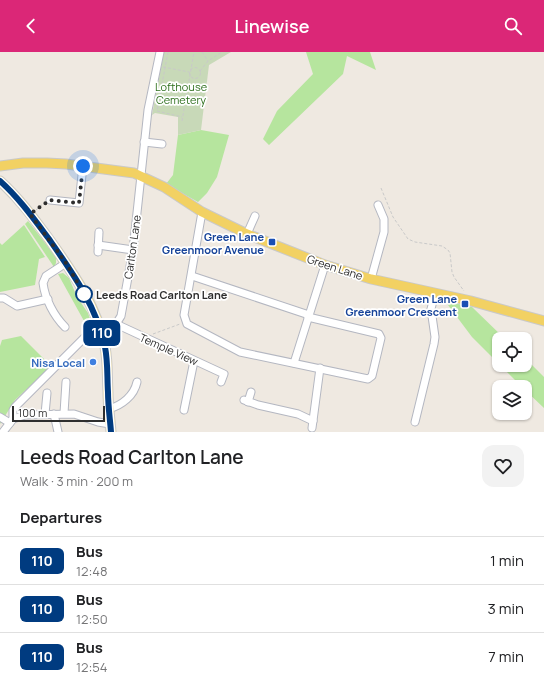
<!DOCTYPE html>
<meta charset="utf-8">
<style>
:root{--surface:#fff;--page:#f2f2f2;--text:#202124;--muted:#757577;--line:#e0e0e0;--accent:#db2777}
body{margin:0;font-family:Manrope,sans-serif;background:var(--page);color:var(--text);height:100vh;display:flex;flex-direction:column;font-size:15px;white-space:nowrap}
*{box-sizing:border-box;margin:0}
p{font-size:13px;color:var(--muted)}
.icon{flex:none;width:22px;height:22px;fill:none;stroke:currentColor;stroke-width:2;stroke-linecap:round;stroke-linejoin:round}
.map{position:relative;height:380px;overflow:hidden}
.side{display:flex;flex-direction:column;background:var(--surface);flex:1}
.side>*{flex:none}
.badge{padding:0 8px;border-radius:6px;font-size:14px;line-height:26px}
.tools{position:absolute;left:492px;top:280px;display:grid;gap:8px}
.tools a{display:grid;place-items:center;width:40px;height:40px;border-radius:8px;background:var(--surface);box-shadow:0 1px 3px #0004;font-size:20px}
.scale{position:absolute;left:12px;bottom:10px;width:93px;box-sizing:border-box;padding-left:4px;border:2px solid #2e2e2e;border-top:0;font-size:11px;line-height:14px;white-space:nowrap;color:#2e2e2e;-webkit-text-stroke:3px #fff;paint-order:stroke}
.you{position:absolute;width:20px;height:20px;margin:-10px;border:3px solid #fff;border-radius:50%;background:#1a73e8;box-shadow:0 0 0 6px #1a73e833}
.map>.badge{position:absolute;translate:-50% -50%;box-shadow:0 0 0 2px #fff}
h2{padding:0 20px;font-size:15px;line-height:36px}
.round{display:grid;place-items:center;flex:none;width:42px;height:42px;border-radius:12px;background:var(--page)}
.headline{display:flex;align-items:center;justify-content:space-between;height:68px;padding:0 20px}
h1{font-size:19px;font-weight:600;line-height:30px}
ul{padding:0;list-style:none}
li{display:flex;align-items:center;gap:12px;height:48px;padding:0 20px;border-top:1px solid var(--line)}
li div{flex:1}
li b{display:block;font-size:15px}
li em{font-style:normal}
li .badge{min-width:44px;font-weight:700;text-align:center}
header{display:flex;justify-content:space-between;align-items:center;height:52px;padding:0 20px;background:var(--accent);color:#fff;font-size:18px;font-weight:600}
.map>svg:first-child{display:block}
</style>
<header><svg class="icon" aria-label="back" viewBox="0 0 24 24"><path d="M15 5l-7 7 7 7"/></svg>Linewise<svg class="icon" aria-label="search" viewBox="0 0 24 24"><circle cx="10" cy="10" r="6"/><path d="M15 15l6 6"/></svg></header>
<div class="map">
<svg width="544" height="380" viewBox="0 0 544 380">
<rect width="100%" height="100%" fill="#efe9e1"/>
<!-- green -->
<g fill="#b6e59e">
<path d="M 306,0 L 370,0 L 376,18 L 347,4 L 343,22 L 269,93 L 263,87 L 277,59 L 313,22 Z"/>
<path d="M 201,78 L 229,83 L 217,125 L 207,141 L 198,150 L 166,132 L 173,123 L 178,83 Z"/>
<path d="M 28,169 L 56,205 L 56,211 L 54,215 L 25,172 Z"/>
<path d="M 24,173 L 45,205 L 39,207 L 35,233 L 0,240 L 0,191 L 2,193 Z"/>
<path d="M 63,221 L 69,226 L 77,245 L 88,261 L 91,270 L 89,278 L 58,222 Z"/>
<path d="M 445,249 L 472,255 L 505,287 L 499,287 L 499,312 L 472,285 Z"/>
<path d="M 21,284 L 51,314 L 15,348 L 0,372 L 0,294 L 2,288 Z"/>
<path d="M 525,306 L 544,325 L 544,356 L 525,338 L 525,335 L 522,335 L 500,313 L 525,313 Z"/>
</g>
<!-- cemetery -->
<path fill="#c8d9b8" d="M 164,0 L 231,0 L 209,13 L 201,78 L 178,83 L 178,65 L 155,61 L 152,63 Z"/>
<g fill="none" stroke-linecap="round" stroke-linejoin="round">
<!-- minor casing -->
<g stroke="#b4b7c1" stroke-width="9">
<g id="minor">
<path d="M 144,90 L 162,92"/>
<path d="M 50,148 L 79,151 L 83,114"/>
<path d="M 202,160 L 184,263 L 187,272 L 240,300 L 368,327 L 372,324 L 381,286 L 379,282 L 308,265"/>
<path d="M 247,182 L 255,164"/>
<path d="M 98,193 L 133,198"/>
<path d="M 98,200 L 99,180"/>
<path d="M 192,224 L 309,263"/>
<path d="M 371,227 L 384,180 L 384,167 L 378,153"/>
<path d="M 0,246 L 4,246 L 17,254 L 48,247"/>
<path d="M 116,272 L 224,322 L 221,330"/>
<path d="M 65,275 C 54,264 45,247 43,231 L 46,224 L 66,211"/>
<path d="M 101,278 L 116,272 L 121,264 L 133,198 L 148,58 L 160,0"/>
<path d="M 294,311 L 325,213"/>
<path d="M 244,348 L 258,353 L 298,362 L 313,369"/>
<path d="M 248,350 L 251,340"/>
<path d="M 109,357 C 122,353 134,344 137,330"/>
<path d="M 184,358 L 194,309"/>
<path d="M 64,361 L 66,330"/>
<path d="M 45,362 L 47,341"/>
<path d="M 54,362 L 58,380"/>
<path d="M 0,365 L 10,371"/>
<path d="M 13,367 L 13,358 L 15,355 L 98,272"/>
<path d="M 13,367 L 25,363 L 74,362 L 98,370 L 110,372"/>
<path d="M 415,370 L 434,292 L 435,285 L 431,257 L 435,241"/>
<path d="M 312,376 L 320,316"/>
<path d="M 3,380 L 13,367"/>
</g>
</g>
<!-- major casing -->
<g stroke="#c9c9c9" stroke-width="11">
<g id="major">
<path d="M 0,114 L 23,111 L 47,111 L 66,112 L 134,121 L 164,135 L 202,160 L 247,182 L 325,213 L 371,227 L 471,249 L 544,269"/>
<path d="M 0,129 C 20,147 35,168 51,190 C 73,221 98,256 105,295 C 108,310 107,325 108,340 C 108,354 110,367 111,380"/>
</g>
</g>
<!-- path -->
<g stroke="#c9c9c9" stroke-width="1" stroke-dasharray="3 2" stroke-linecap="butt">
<path d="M 168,0 L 157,59 L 182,65"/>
<path d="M 202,0 L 208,9"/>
<path d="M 163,15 L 189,20"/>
<circle cx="195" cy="21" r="5.5"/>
<path d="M 200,19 L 208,9 L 222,0"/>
<path d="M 182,69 L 194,0"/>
<path d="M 381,136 L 393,165 L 408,187 L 415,190 L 442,194 L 448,198 L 450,201 L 452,220 L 454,225 L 464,239"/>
<path d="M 36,158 L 44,151"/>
<path d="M 153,282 L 180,272"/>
</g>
<!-- minor -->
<use href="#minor" stroke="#fff" stroke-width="7"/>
<!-- major -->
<use href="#major" stroke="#f2d163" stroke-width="9"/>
</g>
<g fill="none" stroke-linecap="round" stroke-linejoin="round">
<!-- line casing -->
<g stroke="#fff" stroke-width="9">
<path id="line" d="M 0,129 C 19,146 34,167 49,187 C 72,220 97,255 105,295 C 108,310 107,325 108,340 C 108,354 110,367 111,380"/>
</g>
<!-- line -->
<use href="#line" stroke="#003b80" stroke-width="6"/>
<!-- walk -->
<path stroke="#2e2e2e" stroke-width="4" stroke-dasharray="0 7.2" d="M 83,114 L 79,151 L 50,148 L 30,162 L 66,211 L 84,242"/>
</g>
<!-- markers -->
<g fill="#1a4fb4" stroke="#fff" stroke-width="1.5">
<rect x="268" y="186" width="8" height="8" rx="2"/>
<rect x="461" y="248" width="8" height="8" rx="2"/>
</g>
<circle fill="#fff" stroke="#003b80" stroke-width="2" cx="84" cy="242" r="8"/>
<circle fill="#3f7fe0" stroke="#fff" stroke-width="1.5" cx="93" cy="310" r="4"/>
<g text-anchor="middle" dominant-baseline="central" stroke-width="3.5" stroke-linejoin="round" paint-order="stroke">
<!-- park labels -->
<g font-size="11" fill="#2c6e1b" stroke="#fff">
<text x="181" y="34">Lofthouse<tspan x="181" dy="13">Cemetery</tspan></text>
</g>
<!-- transit labels -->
<g font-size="11" font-weight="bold" fill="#164399" stroke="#fff" text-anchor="end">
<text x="264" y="184">Green Lane<tspan x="264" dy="13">Greenmoor Avenue</tspan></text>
<text x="457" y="246">Green Lane<tspan x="457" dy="13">Greenmoor Crescent</tspan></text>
</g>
<!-- street labels -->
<g font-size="11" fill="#2e2e2e" stroke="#fff">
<text transform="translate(132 195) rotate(-82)">Carlton Lane</text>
<text transform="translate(335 215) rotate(18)">Green Lane</text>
<text transform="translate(169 297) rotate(24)">Temple View</text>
</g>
<!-- stop labels -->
<g font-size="11" font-weight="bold" fill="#2e2e2e" stroke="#fff" text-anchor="start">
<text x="96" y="242">Leeds Road Carlton Lane</text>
</g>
<!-- shop labels -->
<g font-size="11" font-weight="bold" fill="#366cbe" stroke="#fff" text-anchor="end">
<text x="85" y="310">Nisa Local</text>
</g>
</g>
</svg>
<div class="tools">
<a><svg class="icon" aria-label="locate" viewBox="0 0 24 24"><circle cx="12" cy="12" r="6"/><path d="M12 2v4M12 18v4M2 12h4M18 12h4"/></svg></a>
<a><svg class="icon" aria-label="layers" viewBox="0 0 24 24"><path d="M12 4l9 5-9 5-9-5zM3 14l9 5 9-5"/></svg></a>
</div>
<div class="scale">100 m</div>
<div class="you" style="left:83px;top:114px"></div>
<b class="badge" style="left:102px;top:281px;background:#003b80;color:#fff">110</b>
</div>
<section class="side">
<div class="headline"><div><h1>Leeds Road Carlton Lane</h1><p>Walk · 3 min · 200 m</p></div><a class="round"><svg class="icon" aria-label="heart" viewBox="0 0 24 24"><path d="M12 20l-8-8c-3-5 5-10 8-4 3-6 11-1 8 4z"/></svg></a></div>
<h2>Departures</h2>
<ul>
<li><span class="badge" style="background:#003b80;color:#fff">110</span><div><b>Bus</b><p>12:48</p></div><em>1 min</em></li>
<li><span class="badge" style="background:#003b80;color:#fff">110</span><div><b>Bus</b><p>12:50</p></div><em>3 min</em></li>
<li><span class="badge" style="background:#003b80;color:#fff">110</span><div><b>Bus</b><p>12:54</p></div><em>7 min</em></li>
</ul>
</section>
